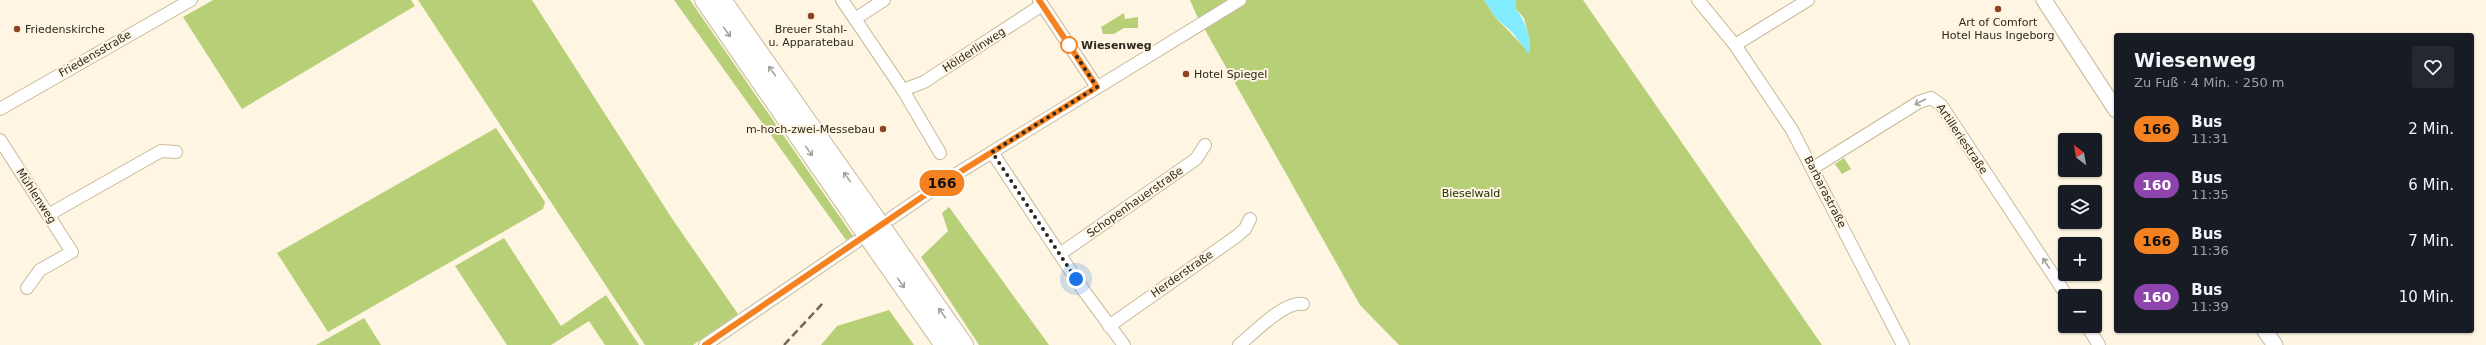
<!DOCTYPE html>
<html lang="de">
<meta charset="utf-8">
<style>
:root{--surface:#171b24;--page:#242831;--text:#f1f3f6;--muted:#9ea1a6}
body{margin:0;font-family:"DejaVu Sans",sans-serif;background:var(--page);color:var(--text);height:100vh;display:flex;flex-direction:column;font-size:15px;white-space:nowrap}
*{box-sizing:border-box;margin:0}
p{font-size:13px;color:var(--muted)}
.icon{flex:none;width:22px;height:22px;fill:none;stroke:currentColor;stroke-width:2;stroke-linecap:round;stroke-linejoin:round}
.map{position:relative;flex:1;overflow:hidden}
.side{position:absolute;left:2114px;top:33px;width:360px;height:300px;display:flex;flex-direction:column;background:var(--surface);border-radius:4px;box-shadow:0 1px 3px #0004}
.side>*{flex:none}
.badge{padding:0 8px;border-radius:13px;font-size:14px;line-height:26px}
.needle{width:26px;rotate:329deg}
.controls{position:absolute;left:2058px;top:133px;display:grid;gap:8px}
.controls a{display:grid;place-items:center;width:44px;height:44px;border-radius:4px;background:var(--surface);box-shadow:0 1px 3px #0004;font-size:20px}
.you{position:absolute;width:20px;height:20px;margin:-10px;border:3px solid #fff;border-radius:50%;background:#1a73e8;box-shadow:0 0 0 6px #1a73e833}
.map>.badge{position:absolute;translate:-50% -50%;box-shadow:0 0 0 2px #fff}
.round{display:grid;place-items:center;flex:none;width:42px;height:42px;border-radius:4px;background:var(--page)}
.overview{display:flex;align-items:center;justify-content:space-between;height:68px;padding:0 20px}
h1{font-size:19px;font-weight:600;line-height:30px}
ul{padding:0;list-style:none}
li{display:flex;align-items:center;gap:12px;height:56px;padding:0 20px}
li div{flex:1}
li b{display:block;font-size:15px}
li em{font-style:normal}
li .badge{min-width:44px;font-weight:700;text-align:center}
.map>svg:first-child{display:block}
</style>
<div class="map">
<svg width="2486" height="345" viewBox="0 0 2486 345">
<rect width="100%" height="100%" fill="#fef5e2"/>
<!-- green -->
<g fill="#b7d078">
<path d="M 213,0 L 411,0 L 415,6 L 242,109 L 183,17 Z"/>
<path d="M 418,0 L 532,0 L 671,217 L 738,314 L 693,345 L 645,345 Z"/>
<path d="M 674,0 L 690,0 L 853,236 L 846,240 Z"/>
<path d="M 1190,0 L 1484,0 L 1496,18 L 1525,48 L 1530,41 L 1524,18 L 1515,8 L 1516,0 L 1583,0 L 1822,345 L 1399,345 L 1360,305 L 1196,14 Z"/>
<path d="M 1124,13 L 1125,19 L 1138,17 L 1138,28 L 1124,28 L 1114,34 L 1103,34 L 1101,27 Z"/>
<path d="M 496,128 L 545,202 L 543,209 L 328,332 L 277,253 Z"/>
<path d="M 1844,158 L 1851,169 L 1842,174 L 1835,164 Z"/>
<path d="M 949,207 L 1049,345 L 979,345 L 921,257 L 948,231 L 942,213 Z"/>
<path d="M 504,238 L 561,326 L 606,295 L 639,345 L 605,345 L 589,321 L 551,345 L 507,345 L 455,266 Z"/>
<path d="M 889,310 L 914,345 L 821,345 L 837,326 Z"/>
<path d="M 364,318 L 381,345 L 316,345 Z"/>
</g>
<!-- water -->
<path fill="#82ecfe" d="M 1484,0 L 1516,0 L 1515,8 C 1525,20 1531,36 1530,53 L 1528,53 L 1513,33 L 1496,18 Z"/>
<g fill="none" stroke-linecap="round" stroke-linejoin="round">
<!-- minor casing -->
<g stroke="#c8ba9c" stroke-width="14">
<g id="minor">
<path d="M 842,0 L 903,90 L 940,153"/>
<path d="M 1039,0 L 1097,87"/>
<path d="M 1698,0 L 1735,45 L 1792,130 L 1903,345"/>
<path d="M 855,19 L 884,0"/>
<path d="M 1735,45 L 1808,0"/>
<path d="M 903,90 L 924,82 L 1042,5"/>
<path d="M 0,109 L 191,0"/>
<path d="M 0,140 L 72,252 L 40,270 L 27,288"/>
<path d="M 992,152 L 1084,291 L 1124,345"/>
<path d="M 1813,168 L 1919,102 L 1931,98 L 1941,105 L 2067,296"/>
<path d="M 48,215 L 161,151 L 176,152"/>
<path d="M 1060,254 L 1196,159 L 1205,145"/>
<path d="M 1109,326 L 1237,236 L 1245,229 L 1250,219"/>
<path d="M 2087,326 L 2099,345"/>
<path d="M 705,345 L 953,176 L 1240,0"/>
<path d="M 1239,345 C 1253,334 1285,300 1303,304"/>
</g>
</g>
<!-- major casing -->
<g stroke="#c8ba9c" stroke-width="17">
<g id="major">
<path d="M 2044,0 L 2116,110"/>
<path d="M 2265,331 L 2275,345"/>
</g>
</g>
<!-- highway casing -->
<g stroke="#c8ba9c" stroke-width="20">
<g id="highway">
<path d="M 704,0 L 855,218"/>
<path d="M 722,0 L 869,209"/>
<path d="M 892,242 L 964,345"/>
<path d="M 878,251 L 944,345"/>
</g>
</g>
<!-- minor -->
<use href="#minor" stroke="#fff" stroke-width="12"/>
<!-- major -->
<use href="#major" stroke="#fff" stroke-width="15"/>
<!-- highway -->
<use href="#highway" stroke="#fff" stroke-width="18"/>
<!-- rail -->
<path stroke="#6e6759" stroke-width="2.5" stroke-dasharray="8 4" stroke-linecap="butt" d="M 784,345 L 823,303"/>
<!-- highway-bridge casing -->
<g stroke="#c8ba9c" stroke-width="20" stroke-linecap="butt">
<g id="highway-bridge">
<path d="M 869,209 L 892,242"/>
<path d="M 855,218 L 878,251"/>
</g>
</g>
<!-- highway-bridge -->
<use href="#highway-bridge" stroke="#fff" stroke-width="18"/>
</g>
<!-- one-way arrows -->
<defs><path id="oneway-shaft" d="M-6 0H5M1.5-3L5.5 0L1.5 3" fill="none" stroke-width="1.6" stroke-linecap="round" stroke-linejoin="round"/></defs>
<g stroke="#a19f99">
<use href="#oneway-shaft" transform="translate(727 32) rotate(55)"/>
<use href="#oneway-shaft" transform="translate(772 71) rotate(-125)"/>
<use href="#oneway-shaft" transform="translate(1920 102) rotate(153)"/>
<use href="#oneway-shaft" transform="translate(809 151) rotate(55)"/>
<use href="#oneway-shaft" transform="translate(847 177) rotate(-125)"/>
<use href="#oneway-shaft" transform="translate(2046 263) rotate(-123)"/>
<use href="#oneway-shaft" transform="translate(901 283) rotate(55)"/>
<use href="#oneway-shaft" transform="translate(942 313) rotate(-125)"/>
</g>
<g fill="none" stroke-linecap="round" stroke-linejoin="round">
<!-- line casing -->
<g stroke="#fff" stroke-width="9">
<path id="line" d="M 705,345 L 947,180 L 1097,87 L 1039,0"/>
</g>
<!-- line -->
<use href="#line" stroke="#f58220" stroke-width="6"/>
<!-- walk -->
<path stroke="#2f291d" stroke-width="4" stroke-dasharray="0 7.2" d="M 1069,45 L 1067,42 L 1097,87 L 992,152 L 1076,279"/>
</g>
<!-- markers -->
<g fill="#8c4422" stroke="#fef5e2" stroke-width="1.5">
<circle cx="1998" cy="9" r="4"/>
<circle cx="811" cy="16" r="4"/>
<circle cx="17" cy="29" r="4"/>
<circle cx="1186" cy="74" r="4"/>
<circle cx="883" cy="129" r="4"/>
</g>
<circle fill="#fff" stroke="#f58220" stroke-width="2" cx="1069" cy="45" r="8"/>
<g text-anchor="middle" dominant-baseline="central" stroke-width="4" stroke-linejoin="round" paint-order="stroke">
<!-- poi labels -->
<g font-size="11" fill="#2f291d" stroke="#fef5e2">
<text x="1998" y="22">Art of Comfort<tspan x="1998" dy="13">Hotel Haus Ingeborg</tspan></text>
<text x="25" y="29" text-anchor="start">Friedenskirche</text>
<text x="811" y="29">Breuer Stahl-<tspan x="811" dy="13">u. Apparatebau</tspan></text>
<text x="1194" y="74" text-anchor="start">Hotel Spiegel</text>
<text x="875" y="129" text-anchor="end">m-hoch-zwei-Messebau</text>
</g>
<!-- stop labels -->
<g font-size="11" font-weight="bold" fill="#2f291d" stroke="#fef5e2" text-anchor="start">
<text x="1081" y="45">Wiesenweg</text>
</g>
<!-- street labels -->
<g font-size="11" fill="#2f291d" stroke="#fef5e2">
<text transform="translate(974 50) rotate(-33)">Hölderlinweg</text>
<text transform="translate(95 54) rotate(-30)">Friedensstraße</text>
<text transform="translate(1962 139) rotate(56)">Artilleriestraße</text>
<text transform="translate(1825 192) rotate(63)">Barbarastraße</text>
<text transform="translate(36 196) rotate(57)">Mühlenweg</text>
<text transform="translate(1135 202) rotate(-35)">Schopenhauerstraße</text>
<text transform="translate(1182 274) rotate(-35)">Herderstraße</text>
</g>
<!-- park labels -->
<g font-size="11" fill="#252f05" stroke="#fef5e2">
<text x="1471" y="193">Bieselwald</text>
</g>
</g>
</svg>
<div class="controls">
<a><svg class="needle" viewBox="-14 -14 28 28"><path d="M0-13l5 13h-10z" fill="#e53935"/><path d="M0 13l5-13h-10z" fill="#9ea1a6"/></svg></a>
<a><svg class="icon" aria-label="layers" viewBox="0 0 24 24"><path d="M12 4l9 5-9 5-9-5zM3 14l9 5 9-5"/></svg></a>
<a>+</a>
<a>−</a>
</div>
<div class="you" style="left:1076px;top:279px"></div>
<b class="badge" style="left:942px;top:183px;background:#f58220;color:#111">166</b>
<section class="side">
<div class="overview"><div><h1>Wiesenweg</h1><p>Zu Fuß · 4 Min. · 250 m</p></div><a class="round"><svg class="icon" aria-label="heart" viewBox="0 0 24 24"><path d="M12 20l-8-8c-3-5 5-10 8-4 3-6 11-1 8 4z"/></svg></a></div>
<ul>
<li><span class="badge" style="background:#f58220;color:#111">166</span><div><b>Bus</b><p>11:31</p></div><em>2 Min.</em></li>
<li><span class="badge" style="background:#8e44ad;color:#fff">160</span><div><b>Bus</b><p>11:35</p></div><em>6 Min.</em></li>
<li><span class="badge" style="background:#f58220;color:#111">166</span><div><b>Bus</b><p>11:36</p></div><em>7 Min.</em></li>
<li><span class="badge" style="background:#8e44ad;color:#fff">160</span><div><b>Bus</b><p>11:39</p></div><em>10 Min.</em></li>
</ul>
</section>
</div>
